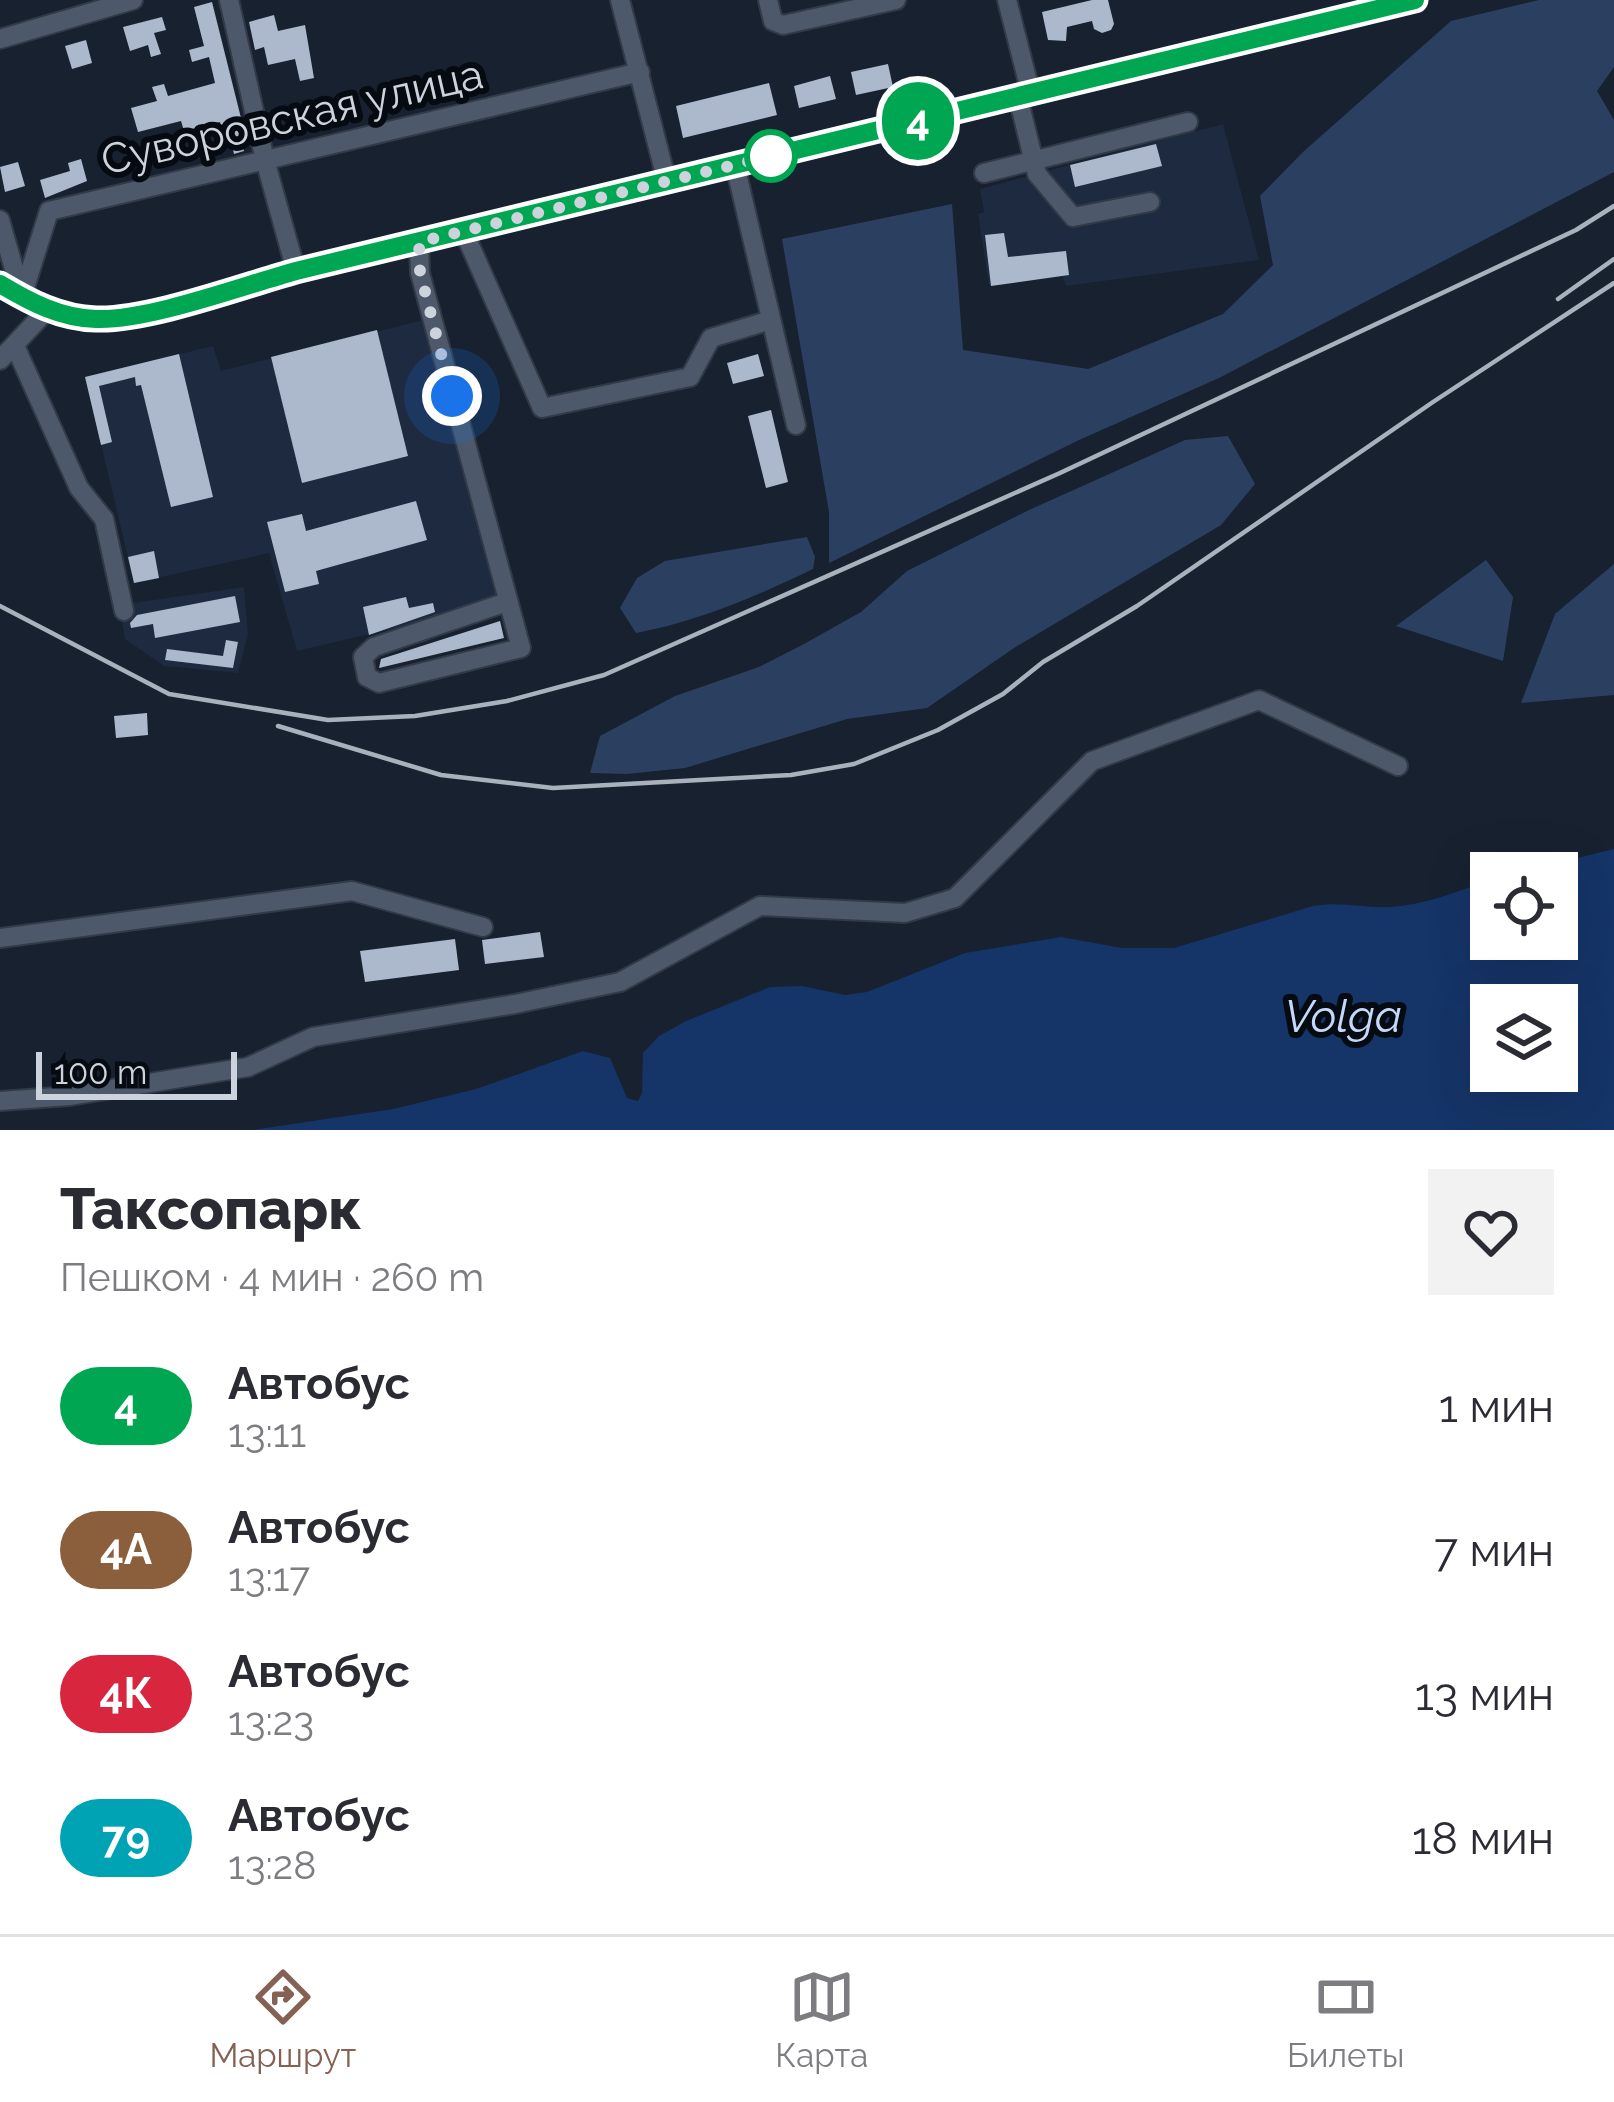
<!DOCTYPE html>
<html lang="ru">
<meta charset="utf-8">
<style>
:root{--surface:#fff;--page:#f2f2f3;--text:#2b2b33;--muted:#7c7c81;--line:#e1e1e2;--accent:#846152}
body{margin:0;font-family:Raleway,sans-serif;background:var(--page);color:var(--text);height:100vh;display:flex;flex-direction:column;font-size:45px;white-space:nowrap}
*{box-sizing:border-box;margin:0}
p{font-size:39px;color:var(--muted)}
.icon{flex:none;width:66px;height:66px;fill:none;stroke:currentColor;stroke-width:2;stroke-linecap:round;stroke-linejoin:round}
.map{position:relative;height:1130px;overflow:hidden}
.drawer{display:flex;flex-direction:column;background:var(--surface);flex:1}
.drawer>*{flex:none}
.badge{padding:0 24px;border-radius:39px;font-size:42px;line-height:78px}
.buttons{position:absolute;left:1470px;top:852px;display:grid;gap:24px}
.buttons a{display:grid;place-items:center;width:108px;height:108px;border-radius:0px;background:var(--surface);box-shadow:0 12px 48px #0002;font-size:60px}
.scale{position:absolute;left:36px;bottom:30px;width:201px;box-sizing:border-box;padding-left:12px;border:6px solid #ccd3dd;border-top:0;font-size:33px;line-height:42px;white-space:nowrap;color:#ccd3dd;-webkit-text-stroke:9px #060a11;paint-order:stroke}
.you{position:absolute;width:60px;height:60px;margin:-30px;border:9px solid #fff;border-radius:50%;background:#1a73e8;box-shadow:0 0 0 18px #1a73e833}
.map>.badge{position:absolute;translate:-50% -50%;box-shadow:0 0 0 6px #fff}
.round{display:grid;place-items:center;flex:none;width:126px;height:126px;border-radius:0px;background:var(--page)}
.summary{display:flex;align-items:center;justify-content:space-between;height:204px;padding:0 60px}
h1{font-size:57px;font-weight:800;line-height:90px}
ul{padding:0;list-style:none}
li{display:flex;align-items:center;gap:36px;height:144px;padding:0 60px}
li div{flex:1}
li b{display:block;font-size:45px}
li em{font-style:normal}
li .badge{min-width:132px;font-weight:700;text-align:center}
.menu{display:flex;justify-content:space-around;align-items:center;height:168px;border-top:3px solid var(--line);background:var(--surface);font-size:33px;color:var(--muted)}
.menu a{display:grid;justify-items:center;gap:6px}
.menu .active{color:var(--accent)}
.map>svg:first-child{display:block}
</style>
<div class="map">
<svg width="1614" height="1130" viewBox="0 0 1614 1130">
<rect width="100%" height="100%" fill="#172130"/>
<!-- built -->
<g fill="#1d2a3f">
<path d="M 1223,124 L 1259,260 L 1066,286 L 1062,275 L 989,285 L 978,214 L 984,212 L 980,189 Z"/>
<path d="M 423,320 L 500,593 L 437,618 L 297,651 L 269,553 L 134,583 L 85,377 L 213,346 L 221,371 Z"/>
<path d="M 244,587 L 248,634 L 238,673 L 164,666 L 125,639 L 119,605 Z"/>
</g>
<!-- green -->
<g fill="#2b4061">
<path d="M 1539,0 L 1614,0 L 1614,67 L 1597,91 L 1614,120 L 1614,172 L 1219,378 L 1079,440 L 829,563 L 829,512 L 782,239 L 952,204 L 963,350 L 1088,369 L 1223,314 L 1273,265 L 1260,196 L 1303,152 L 1451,21 Z"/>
<path d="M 1228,436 L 1255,484 L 1221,525 L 1014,648 L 927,708 L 847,719 L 685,768 L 627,774 L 590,773 L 600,736 L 675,696 L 759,667 L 804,644 L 861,612 L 907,571 L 1029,510 L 1185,440 Z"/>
<path d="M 807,537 L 815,557 L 813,569 C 757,596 697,622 636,633 L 620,608 L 637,578 L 665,561 Z"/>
<path d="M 1486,560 L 1513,597 L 1503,661 L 1396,626 Z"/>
<path d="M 1614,564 L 1614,695 L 1521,703 L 1555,614 Z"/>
</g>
<!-- water -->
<path fill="#153467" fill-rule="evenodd" d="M 1614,849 L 1614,1130 L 252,1130 L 393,1109 L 476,1089 L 583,1051 L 610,1058 L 627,1098 L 638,1101 L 642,1093 L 643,1053 L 659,1036 L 686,1021 L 770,987 L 802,986 L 845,995 L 867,992 L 965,953 L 1061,937 L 1122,948 L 1174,948 L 1313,906 C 1340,901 1363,908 1390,907 C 1425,905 1458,891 1491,880 L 1491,939 L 1557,939 L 1557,873 L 1516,873 ZM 1491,1005 L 1557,1005 L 1557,1071 L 1491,1071 Z"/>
<!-- building -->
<g fill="#acb9cd">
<path d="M 1092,0 L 1108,0 L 1114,24 L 1111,30 L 1102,33 L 1094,29 L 1092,21 L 1067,27 L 1066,41 L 1048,40 L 1042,12 Z"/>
<path d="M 212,2 L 243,126 L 238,127 L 244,151 L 234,154 L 228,130 L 222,132 L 220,122 L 184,131 L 181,121 L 138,132 L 131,108 L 157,101 L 152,87 L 164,84 L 168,96 L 215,83 L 209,57 L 192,62 L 189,50 L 204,46 L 194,7 Z"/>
<path d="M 274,15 L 278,31 L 305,25 L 314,78 L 300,81 L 295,59 L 268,65 L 264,47 L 255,50 L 249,22 Z"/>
<path d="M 162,17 L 166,30 L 154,33 L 161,54 L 151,57 L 148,45 L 130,51 L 123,27 Z"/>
<path d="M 86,40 L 92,63 L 72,69 L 65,46 Z"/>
<path d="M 888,64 L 893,87 L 856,95 L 851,72 Z"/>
<path d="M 830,76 L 836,99 L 799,108 L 794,86 Z"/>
<path d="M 769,83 L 777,115 L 683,138 L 676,106 Z"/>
<path d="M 1156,144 L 1162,166 L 1075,187 L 1070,165 Z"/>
<path d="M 81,159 L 87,181 L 45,198 L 40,180 L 70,171 L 68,163 Z"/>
<path d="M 18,162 L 25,186 L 5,192 L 0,167 Z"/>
<path d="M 1004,233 L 1008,257 L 1066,251 L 1069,275 L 991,286 L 985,235 Z"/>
<path d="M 377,330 L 408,456 L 302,483 L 271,357 Z"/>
<path d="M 179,354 L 213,497 L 171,507 L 141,385 L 136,386 L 135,377 L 99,386 L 112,442 L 101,445 L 85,377 Z"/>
<path d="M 758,354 L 764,376 L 733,384 L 727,363 Z"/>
<path d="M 771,410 L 788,482 L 766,488 L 748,416 Z"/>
<path d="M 416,501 L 427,540 L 316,571 L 319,584 L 285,592 L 267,522 L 302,514 L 306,531 Z"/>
<path d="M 154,551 L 159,578 L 134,583 L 128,557 Z"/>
<path d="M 235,596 L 240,622 L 155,638 L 153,624 L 131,628 L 130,623 L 137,615 Z"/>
<path d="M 406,597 L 409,608 L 433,603 L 435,612 L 369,635 L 363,607 Z"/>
<path d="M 500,621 L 504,638 L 379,668 L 381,659 Z"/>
<path d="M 226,640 L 238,642 L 233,668 L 165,660 L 167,649 L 223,656 Z"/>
<path d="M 147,713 L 148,735 L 116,738 L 114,716 Z"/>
<path d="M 540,932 L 544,957 L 485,964 L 482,940 Z"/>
<path d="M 455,939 L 459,970 L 365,982 L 360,951 Z"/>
</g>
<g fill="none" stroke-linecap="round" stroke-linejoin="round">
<!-- minor casing -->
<g stroke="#333a47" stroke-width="22">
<g id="minor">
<path d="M 229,0 L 265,160 L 296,271"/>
<path d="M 620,0 L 667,182"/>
<path d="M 768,0 L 773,21 L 783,25 L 896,0"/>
<path d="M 1007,0 L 1031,94"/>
<path d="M 0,39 L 133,0"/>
<path d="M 1018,97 L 1037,174 L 1073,217 L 1150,202"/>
<path d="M 735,165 L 796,425"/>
<path d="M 984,173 L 1188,122"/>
<path d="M 0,220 L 22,297"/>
<path d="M 464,232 L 542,408 L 690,377 L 711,338 L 771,320"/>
<path d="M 419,242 L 420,273 L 521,648 L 379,683 L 367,677 L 363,657 L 374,647 L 507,602"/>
<path d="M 0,284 C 25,299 48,313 77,317 C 137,327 235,288 296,271 L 1415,0"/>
<path d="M 22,297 L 49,211 L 640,72"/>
<path d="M 15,346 L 79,488 L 104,519 L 124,611"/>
<path d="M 0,360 L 47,310"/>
<path d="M 0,938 L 352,891 L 483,927"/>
<path d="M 0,1101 L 69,1096 L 248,1067 L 313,1037 L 515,1004 L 620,982 L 760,906 L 905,913 L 955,898 L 1092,761 L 1259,700 L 1398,766"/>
</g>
</g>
<!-- minor -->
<use href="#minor" stroke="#4d586a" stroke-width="18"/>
<!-- rail -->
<g stroke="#a9b1bc" stroke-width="4.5">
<path d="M 1558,299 L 1614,259"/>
<path d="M 0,606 L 169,694 L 328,720 L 415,716 L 507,701 L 604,675 L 1060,473 L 1576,230 L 1614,206"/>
<path d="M 278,726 L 441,775 L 553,788 L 791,775 L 854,764 L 938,730 L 1003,694 L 1043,662 L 1137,606 L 1433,402 L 1614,283"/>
</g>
</g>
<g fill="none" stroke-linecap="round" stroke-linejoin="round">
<!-- line casing -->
<g stroke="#fff" stroke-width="27">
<path id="line" d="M 0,284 C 30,302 60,318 96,319 C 148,321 242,286 296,271 L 1415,0"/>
</g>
<!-- line -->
<use href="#line" stroke="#00a651" stroke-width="18"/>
<!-- walk -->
<path stroke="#ccd3dd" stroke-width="12" stroke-dasharray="0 21.6" d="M 452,396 L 420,272 L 419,242 L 771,156"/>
</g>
<!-- markers -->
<circle fill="#fff" stroke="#00a651" stroke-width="6" cx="771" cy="156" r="24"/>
<g text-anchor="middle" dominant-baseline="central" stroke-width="12" stroke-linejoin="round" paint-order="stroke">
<!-- street labels -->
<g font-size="42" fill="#ccd3dd" stroke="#060a11">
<text transform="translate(292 117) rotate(-13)">Суворовская улица</text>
</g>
<!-- water labels -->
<g font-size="45" font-style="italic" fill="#c4d9fa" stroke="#060a11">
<text x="1343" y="1016">Volga</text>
</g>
</g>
</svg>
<div class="buttons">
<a><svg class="icon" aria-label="locate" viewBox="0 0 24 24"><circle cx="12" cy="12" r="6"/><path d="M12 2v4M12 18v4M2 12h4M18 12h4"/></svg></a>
<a><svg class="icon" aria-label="layers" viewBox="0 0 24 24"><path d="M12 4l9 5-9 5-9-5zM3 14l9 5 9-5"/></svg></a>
</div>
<div class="scale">100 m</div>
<div class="you" style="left:452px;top:396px"></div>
<b class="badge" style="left:918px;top:121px;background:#00a651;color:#fff">4</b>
</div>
<section class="drawer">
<div class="summary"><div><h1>Таксопарк</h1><p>Пешком · 4 мин · 260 m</p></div><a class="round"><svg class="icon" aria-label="heart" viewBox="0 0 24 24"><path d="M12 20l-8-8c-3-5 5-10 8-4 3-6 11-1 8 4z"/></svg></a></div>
<ul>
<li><span class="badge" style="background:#00a651;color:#fff">4</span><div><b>Автобус</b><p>13:11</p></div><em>1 мин</em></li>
<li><span class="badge" style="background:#8b5e3c;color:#fff">4А</span><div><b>Автобус</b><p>13:17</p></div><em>7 мин</em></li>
<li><span class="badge" style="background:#d7263d;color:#fff">4К</span><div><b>Автобус</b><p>13:23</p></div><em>13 мин</em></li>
<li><span class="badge" style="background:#00a3b4;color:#fff">79</span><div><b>Автобус</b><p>13:28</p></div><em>18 мин</em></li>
</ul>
</section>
<nav class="menu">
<a class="active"><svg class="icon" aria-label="directions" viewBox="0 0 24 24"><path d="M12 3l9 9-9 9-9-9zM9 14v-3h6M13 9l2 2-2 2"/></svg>Маршрут</a>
<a><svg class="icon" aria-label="map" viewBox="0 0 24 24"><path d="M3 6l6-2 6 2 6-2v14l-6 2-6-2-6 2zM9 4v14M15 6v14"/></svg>Карта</a>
<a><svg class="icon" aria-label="tickets" viewBox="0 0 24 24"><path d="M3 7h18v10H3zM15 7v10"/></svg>Билеты</a>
</nav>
